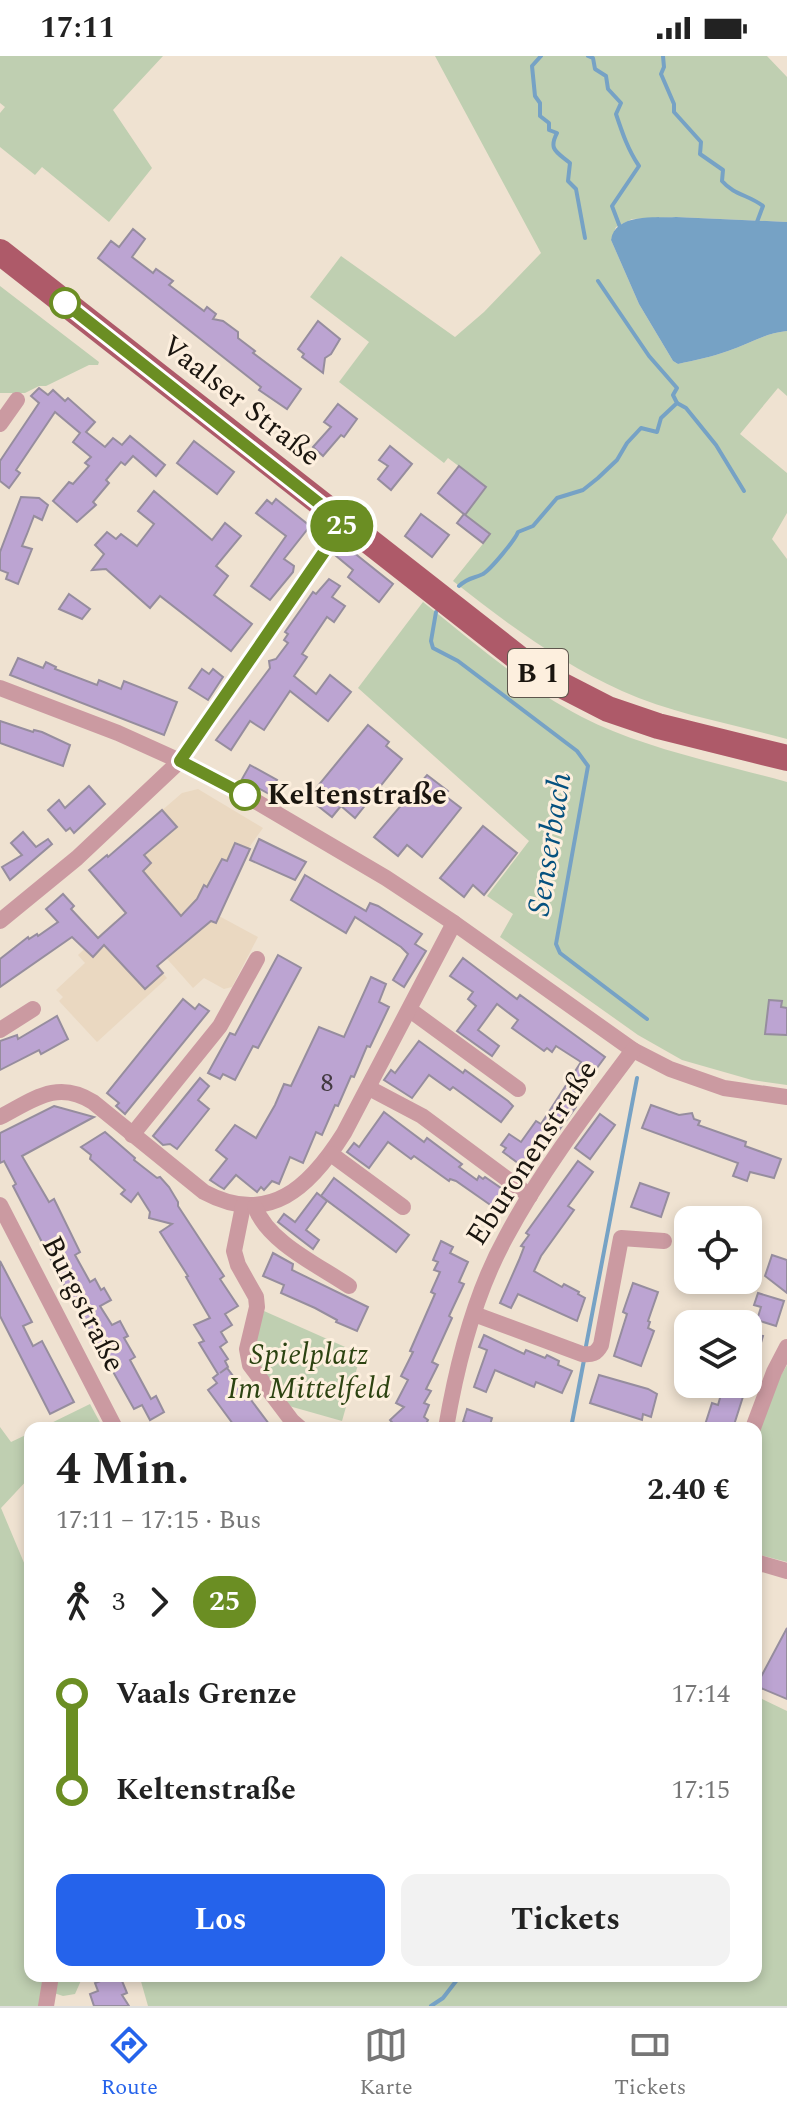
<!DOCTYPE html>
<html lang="de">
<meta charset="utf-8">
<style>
:root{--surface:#fff;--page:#f2f2f2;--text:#222;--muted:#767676;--line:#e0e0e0;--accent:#2563eb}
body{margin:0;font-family:Spectral,serif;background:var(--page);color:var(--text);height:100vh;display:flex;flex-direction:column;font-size:30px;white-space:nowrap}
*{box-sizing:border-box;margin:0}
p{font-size:26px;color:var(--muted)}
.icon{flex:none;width:44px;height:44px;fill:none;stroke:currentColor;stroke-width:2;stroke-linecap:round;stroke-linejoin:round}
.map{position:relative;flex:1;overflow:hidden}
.drawer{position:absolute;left:24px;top:1366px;width:738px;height:560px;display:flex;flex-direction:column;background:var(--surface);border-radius:16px;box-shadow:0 4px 12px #0003}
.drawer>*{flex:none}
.badge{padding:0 16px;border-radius:26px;font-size:28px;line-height:52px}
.buttons{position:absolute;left:674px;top:1150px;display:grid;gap:16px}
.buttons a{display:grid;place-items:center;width:88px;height:88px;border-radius:16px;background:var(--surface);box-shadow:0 4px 12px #0003;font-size:40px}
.map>.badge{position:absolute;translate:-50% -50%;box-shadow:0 0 0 4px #fff}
.legs{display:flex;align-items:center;gap:12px;height:88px;padding:0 32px;font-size:26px}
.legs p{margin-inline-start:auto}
.summary{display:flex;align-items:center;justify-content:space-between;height:136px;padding:0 32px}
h1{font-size:44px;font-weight:700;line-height:60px}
.button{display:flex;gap:16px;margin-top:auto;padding:16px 32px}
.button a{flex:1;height:92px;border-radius:16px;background:var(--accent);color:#fff;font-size:32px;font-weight:700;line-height:92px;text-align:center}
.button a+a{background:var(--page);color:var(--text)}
ul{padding:0 32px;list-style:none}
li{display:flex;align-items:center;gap:28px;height:96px;font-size:30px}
li i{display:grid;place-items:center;width:12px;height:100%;margin:0 10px;background:currentColor}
li i::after{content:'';width:20px;height:20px;margin:-10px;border:6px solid;border-radius:50%;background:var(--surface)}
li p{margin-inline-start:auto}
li:first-child i{background:linear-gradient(#0000 50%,currentColor 0)}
li:last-child i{background:linear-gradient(currentColor 50%,#0000 0)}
.status{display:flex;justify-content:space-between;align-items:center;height:56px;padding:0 40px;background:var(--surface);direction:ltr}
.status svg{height:22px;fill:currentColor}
.menu{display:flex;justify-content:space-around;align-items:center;height:112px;border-top:2px solid var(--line);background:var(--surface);font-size:22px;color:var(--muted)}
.menu a{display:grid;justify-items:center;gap:4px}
.menu .active{color:var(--accent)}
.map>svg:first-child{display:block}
</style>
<div class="status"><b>17:11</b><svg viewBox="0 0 49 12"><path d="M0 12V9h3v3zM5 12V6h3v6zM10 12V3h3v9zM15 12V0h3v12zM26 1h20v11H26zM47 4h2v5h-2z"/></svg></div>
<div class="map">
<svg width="787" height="1950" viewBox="0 0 787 1950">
<rect width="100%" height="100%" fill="#efe2d1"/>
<!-- built -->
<g fill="#ead8c1">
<path d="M 198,733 L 263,772 L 248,793 L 219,860 L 258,881 L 232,931 L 224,933 L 204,922 L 193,932 L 105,833 L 122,818 L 108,801 L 182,737 Z"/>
<path d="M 115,865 L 167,922 L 97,986 L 59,945 L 63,941 L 56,934 L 85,907 L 78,899 Z"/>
</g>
<!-- green -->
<g fill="#bfcfb1">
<path d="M 0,0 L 163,0 L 113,54 L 152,112 L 109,166 L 42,111 L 35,119 L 0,91 L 0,57 L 5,51 L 0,47 Z"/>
<path d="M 435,0 L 767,0 L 787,21 L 787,166 L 676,161 L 632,163 L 616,171 L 611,184 L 639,248 L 673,305 L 678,308 C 695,304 712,301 728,295 C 749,288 765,277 787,275 L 787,340 L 778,332 L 740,378 L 787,417 L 787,457 L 772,483 L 787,503 L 787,683 C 733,668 673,658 622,635 C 560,607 506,567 453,525 L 490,479 L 465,459 L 486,431 L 448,402 L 444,407 L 339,326 L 369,286 L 310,241 L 341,200 L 455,281 L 484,256 L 541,197 Z"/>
<path d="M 0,230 L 99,306 L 98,309 L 89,309 L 46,330 L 39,330 L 25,337 L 0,337 Z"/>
<path d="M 423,546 C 475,587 524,631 582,661 C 642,692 722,708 787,726 L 787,1029 L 752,1024 L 682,1004 L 638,979 L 500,881 L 513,858 L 487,840 L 529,785 L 358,632 Z"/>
<path d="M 264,1255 L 361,1298 L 342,1365 L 289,1350 L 255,1310 L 253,1290 Z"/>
<path d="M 787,1309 L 787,1506 L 756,1498 L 756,1384 L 773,1333 Z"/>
<path d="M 90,1348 L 103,1372 L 41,1372 Z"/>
<path d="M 0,1371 L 11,1386 L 30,1377 L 30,1421 L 1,1452 L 30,1521 L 30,1920 L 83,1920 L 75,1938 L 63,1940 L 51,1936 L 42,1950 L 0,1950 Z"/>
<path d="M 756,1640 L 787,1655 L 787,1950 L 148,1950 L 140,1922 L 145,1920 L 756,1920 Z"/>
</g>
<!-- water -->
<path fill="#76a2c5" d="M 676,161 L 787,166 L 787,275 C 765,277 749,288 728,295 C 712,301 695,304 678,308 L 673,305 L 639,248 L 611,184 C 615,157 655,162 676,161 Z"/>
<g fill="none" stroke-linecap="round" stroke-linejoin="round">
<!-- stream -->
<g stroke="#76a2c5" stroke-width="4">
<path d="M 541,0 L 532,10 L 535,40 L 540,47 L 540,60 L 549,67 L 549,74 L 557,77 C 548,94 557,96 570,107 L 568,125 L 576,133 L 585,182"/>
<path d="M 588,0 L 593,2 L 595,13 L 606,20 L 608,33 L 621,47 L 616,58 C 622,76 628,94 639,110 L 612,150 L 620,171"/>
<path d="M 663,0 L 664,11 L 661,18 L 674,48 L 674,56 L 701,86 L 700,98 L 723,114 L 722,125 C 734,139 749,139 763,150 L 757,166"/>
<path d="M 677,347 L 686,352 L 716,389 L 744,435"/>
<path d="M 459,530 C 469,521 473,523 483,518 C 491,513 515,484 518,476 L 533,470 L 557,442 L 583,434 L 598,422 L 617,404 L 627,387 L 641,372 L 657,376 L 661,362 L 677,347 L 673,339 L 677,332 L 649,300 L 598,225"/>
<path d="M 436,556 L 431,585 L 433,592 L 458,605 L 577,695 L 588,710 L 556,888 L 560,897 L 647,963"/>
<path d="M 586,1290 L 637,1022"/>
<path d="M 571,1372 L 584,1304"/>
<path d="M 431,1950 L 443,1942 L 460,1920"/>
</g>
</g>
<!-- building -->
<g fill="#bca4d2" stroke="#968d9e" stroke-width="2">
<path d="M 133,173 L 145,183 L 132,201 L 153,217 L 156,213 L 173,225 L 169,229 L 204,255 L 207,251 L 216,258 L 213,263 L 223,265 L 238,276 L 238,282 L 255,295 L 253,297 L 301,333 L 287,353 L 259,334 L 261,331 L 98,202 L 111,185 L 119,191 Z"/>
<path d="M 318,265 L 340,283 L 331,298 L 325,302 L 323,317 L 302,301 L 304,298 L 298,293 Z"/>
<path d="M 39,332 L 48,339 L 53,334 L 65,345 L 68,342 L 95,366 L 86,376 L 105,391 L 113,382 L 122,389 L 130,380 L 165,409 L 156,420 L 133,400 L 125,409 L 121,406 L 106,424 L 109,427 L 93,446 L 96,449 L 77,466 L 53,445 L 69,426 L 73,428 L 89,410 L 85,407 L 91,401 L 73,386 L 80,377 L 55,356 L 16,414 L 20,417 L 9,432 L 0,425 L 0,405 L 39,347 L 31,340 Z"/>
<path d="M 338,348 L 357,363 L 344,381 L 341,379 L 323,400 L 313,391 L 331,371 L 324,366 Z"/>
<path d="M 194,385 L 234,416 L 217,438 L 177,407 Z"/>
<path d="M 390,390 L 412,408 L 391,434 L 378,423 L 388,410 L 379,404 Z"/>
<path d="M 459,410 L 486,431 L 465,459 L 438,437 Z"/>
<path d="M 154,435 L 212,484 L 225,467 L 241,480 L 216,510 L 228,520 L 214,539 L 252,568 L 231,595 L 160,540 L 150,552 L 106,513 L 92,514 L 104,498 L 95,489 L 107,476 L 116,483 L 121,478 L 137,490 L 154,468 L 138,455 Z"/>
<path d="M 21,441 L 39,442 L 48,449 L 42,464 L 34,460 L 27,478 L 22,490 L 32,493 L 18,528 L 6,523 L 8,517 L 0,514 L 0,496 Z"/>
<path d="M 276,443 L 310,470 L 284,503 L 294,510 L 293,516 L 270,544 L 251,530 L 286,480 L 256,457 L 267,444 L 272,448 Z"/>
<path d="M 421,458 L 449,479 L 432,501 L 405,480 Z"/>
<path d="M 464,458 L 490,478 L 483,487 L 457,467 Z"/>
<path d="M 343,488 L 393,528 L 379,546 L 348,521 L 353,514 L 335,499 Z"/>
<path d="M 329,523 L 340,530 L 332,541 L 345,550 L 334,566 L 327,561 L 302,598 L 307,601 L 294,620 L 316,638 L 330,619 L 351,636 L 328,665 L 290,635 L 264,674 L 250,665 L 231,694 L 216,684 L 270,612 L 269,605 L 276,603 L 288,587 L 284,584 L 288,578 L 285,576 L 304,549 L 313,536 L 316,538 Z"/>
<path d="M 69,538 L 90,553 L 82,563 L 59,553 Z"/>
<path d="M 18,602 L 43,612 L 46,606 L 56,611 L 55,613 L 97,629 L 99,624 L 121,633 L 124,625 L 177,646 L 164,679 L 10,619 Z"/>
<path d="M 202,613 L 209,618 L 213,613 L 223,621 L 208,644 L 189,632 Z"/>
<path d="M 0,665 L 33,676 L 34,674 L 42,676 L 70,689 L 63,710 L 0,687 Z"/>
<path d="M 368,669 L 389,686 L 386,690 L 402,703 L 355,762 L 341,750 L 332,761 L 308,742 Z"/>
<path d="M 250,709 L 277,724 L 269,738 L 242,723 Z"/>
<path d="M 427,719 L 448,735 L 444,739 L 461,752 L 422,801 L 407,789 L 398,800 L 374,781 Z"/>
<path d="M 89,730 L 105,748 L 74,777 L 70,772 L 66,775 L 48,754 L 59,744 L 65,752 Z"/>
<path d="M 162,754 L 177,771 L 144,799 L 151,807 L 143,815 L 181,860 L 197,843 L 204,829 L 207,831 L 222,803 L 227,805 L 235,787 L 250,793 L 216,867 L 211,865 L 157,910 L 163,917 L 145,933 L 104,889 L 93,901 L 72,881 L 0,931 L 0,903 L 28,881 L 29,883 L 37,878 L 38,880 L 58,866 L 46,853 L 63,838 L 74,850 L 71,853 L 98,882 L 126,857 L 89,814 L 107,799 L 108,801 Z"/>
<path d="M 483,770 L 517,797 L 484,839 L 473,829 L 464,841 L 440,822 Z"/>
<path d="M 23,776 L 36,791 L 48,783 L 52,788 L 10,824 L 2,811 L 22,799 L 11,787 Z"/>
<path d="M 259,783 L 306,806 L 295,824 L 250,804 Z"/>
<path d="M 305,819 L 366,855 L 370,847 L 378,850 L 422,878 L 415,888 L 426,895 L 404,931 L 393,924 L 408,898 L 401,891 L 355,861 L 346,877 L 291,844 Z"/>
<path d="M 278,899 L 301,912 L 258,992 L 253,990 L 235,1024 L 223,1018 L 220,1023 L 208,1017 L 230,977 L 235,979 Z"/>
<path d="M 463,902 L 517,943 L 520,939 L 605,1001 L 594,1016 L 591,1014 L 568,1045 L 576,1051 L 529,1115 L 503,1096 L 506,1092 L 501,1089 L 509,1078 L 521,1086 L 536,1065 L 541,1068 L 581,1006 L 556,990 L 552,996 L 547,992 L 544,995 L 512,972 L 518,964 L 497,948 L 478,974 L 499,990 L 492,1000 L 457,975 L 476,950 L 468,943 L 473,936 L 450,920 Z"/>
<path d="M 371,921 L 386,928 L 379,946 L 389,951 L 370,991 L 367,990 L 354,1021 L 351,1020 L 338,1050 L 335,1049 L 322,1079 L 316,1076 L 303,1107 L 290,1101 L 279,1128 L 272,1125 L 264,1134 L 261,1131 L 257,1136 L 236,1119 L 224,1133 L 219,1130 L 210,1124 L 227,1103 L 216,1094 L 235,1069 L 256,1082 L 275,1049 L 284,1028 L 291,1030 L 319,971 L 344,981 Z"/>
<path d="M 183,943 L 195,953 L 199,948 L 209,955 L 125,1058 L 116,1050 L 119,1047 L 107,1037 Z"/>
<path d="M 769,944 L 782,945 L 781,951 L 787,952 L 787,979 L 765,978 Z"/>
<path d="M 57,960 L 68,983 L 41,998 L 39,994 L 0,1014 L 0,985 L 17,979 L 18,983 Z"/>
<path d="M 419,985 L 463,1017 L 465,1014 L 508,1045 L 513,1050 L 501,1066 L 453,1031 L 450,1034 L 429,1019 L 412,1042 L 384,1024 L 391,1014 L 395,1017 Z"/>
<path d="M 200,1022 L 209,1030 L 198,1044 L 209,1053 L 177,1093 L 170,1088 L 163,1089 L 153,1080 Z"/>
<path d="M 651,1049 L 679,1059 L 692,1057 L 694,1063 L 700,1065 L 698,1069 L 746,1086 L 745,1090 L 781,1103 L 774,1122 L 750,1116 L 747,1125 L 733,1120 L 738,1107 L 642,1072 Z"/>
<path d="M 54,1050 L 94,1061 L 22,1100 L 49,1146 L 54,1143 L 80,1196 L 75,1199 L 90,1226 L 95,1223 L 101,1234 L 104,1232 L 111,1244 L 100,1250 L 112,1269 L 120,1265 L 128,1280 L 124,1282 L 135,1301 L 130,1304 L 151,1343 L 156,1340 L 164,1356 L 150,1364 L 142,1349 L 134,1353 L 61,1223 L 13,1130 L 16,1128 L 4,1105 L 0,1107 L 0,1077 Z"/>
<path d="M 384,1056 L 424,1086 L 427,1082 L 462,1108 L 459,1111 L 477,1124 L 479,1120 L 483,1123 L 485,1121 L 511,1139 L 499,1155 L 456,1125 L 450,1123 L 449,1125 L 414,1100 L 411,1103 L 388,1086 L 369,1112 L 347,1096 L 354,1087 L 359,1091 Z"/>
<path d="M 600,1058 L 615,1069 L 590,1103 L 575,1092 Z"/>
<path d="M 105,1076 L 135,1102 L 134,1104 L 157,1122 L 160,1121 L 169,1131 L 178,1146 L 178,1150 L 224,1220 L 220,1223 L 238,1250 L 225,1258 L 232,1269 L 221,1276 L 227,1286 L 220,1291 L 228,1303 L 225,1305 L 228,1311 L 220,1317 L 227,1312 L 272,1372 L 236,1372 L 208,1334 L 217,1327 L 213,1322 L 218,1318 L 199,1287 L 204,1285 L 194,1269 L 210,1262 L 186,1221 L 188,1220 L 160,1176 L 172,1168 L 149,1162 L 150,1156 L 138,1137 L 131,1146 L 121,1138 L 125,1134 L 90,1103 L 91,1099 L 81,1091 Z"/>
<path d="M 578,1105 L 593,1116 L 568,1150 L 574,1154 L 541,1200 L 534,1215 L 562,1231 L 564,1228 L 579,1236 L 578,1238 L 585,1242 L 577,1265 L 518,1238 L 511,1252 L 500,1247 L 519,1204 L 524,1191 L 521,1190 L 529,1179 L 526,1177 Z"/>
<path d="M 334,1122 L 409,1179 L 396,1196 L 321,1140 Z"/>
<path d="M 640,1127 L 669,1137 L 661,1161 L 631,1151 Z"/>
<path d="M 317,1137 L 327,1145 L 306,1174 L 319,1184 L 313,1193 L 278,1166 L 284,1158 L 295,1166 Z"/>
<path d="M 441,1185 L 453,1191 L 450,1197 L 468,1206 L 459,1226 L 464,1228 L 449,1260 L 452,1262 L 432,1306 L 438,1309 L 426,1333 L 431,1335 L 424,1347 L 429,1349 L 424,1361 L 428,1364 L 424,1372 L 397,1372 L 390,1364 L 404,1351 L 396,1347 L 408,1324 L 401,1320 L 413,1296 L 410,1295 L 435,1238 L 431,1236 L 440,1216 L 434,1214 L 438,1206 L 433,1204 Z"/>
<path d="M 273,1197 L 293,1208 L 292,1214 L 368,1251 L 357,1275 L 336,1266 L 337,1264 L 315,1252 L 281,1237 L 284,1229 L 263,1220 Z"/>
<path d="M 772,1199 L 787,1204 L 787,1237 L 765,1220 Z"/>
<path d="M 0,1205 L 32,1266 L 23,1270 L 33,1290 L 42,1285 L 74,1346 L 50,1358 L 0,1260 Z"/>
<path d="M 633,1227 L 658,1236 L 648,1265 L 650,1266 L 648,1272 L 654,1275 L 641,1310 L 614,1300 L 627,1258 L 623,1256 Z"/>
<path d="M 758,1237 L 784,1245 L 776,1270 L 757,1264 L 761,1251 L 754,1249 Z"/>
<path d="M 748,1276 L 763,1280 L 751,1320 L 748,1319 Z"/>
<path d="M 484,1279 L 524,1298 L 526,1294 L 545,1302 L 547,1299 L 559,1305 L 558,1309 L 572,1315 L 562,1337 L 536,1326 L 534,1331 L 495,1314 L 486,1336 L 474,1331 L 487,1294 L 479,1291 Z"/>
<path d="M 599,1319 L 648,1333 L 657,1338 L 651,1361 L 643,1358 L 642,1364 L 590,1347 Z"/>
<path d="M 724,1328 L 747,1328 L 733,1372 L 704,1372 L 712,1347 L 718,1349 Z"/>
<path d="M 467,1353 L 492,1362 L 489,1372 L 463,1366 Z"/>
<path d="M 787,1572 L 787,1643 L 756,1630 Z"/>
<path d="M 114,1920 L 120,1920 L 127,1937 L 122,1939 L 129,1950 L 94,1950 L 90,1938 L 98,1935 L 95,1927 Z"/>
</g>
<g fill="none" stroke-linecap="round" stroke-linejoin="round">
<!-- street -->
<g stroke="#cb9aa1" stroke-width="16">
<path d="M 0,368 L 17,344"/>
<path d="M 0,632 L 118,677 L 180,705 L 245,739 L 386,822 L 454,867 L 633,994 L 670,1013 L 724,1032 L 787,1041"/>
<path d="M 0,865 L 77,802 L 180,705 L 344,467"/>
<path d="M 410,954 L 518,1033"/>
<path d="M 0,974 L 33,953"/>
<path d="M 369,1032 L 422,1060 L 530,1140"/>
<path d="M 0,1061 C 33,1044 57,1023 93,1046 L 204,1136 C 269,1171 310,1131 344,1077 L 454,867"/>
<path d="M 132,1079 L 220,970 L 257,903"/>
<path d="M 331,1098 L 403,1151"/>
<path d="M 0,1149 L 115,1372"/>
<path d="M 243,1150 L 234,1195 L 238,1209 L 256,1241 L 257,1251 L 247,1293 L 250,1309 L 292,1365 L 300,1372"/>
<path d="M 255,1151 C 268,1186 318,1209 349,1230"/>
<path d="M 474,1258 L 582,1298 C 592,1299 596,1298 601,1289 L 621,1182 L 664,1185"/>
<path d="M 446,1372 C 457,1307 474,1239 506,1181 C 541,1115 588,1054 633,994"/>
<path d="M 753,1372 L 774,1316 L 787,1291"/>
<path d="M 756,1506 L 787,1515"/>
<path d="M 46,1950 L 51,1920"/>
</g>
<!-- primary -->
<path stroke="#ae5a69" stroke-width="26" d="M 0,196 L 536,616 L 608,653 L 658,670 L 787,702"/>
</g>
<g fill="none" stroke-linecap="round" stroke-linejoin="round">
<!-- line-1 casing -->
<g stroke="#fff" stroke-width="18">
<path id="line-1" d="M 65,247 L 344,467 L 180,705 L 245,739"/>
</g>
<!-- line-1 -->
<use href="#line-1" stroke="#6b8e23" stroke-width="12"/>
</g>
<!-- markers -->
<g fill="#fff" stroke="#6b8e23" stroke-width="4">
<circle cx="65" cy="247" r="14"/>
<circle cx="245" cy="739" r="14"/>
</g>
<g text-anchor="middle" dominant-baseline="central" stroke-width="6" stroke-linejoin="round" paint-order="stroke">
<!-- number labels -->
<g font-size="26" fill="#423940">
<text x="327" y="1027">8</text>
</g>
<!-- shield labels -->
<rect fill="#fdefde" stroke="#5e564d" stroke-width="2" x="508" y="593" width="60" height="48" rx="6"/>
<g font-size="28" font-weight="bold" fill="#1a150f">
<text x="538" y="617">B 1</text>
</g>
<!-- street labels -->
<g font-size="30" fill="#1a150f" stroke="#fdefde">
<text transform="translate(241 345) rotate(38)">Vaalser Straße</text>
<text transform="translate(532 1097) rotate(-57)">Eburonenstraße</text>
<text transform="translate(83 1248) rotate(63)">Burgstraße</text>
</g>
<!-- stop labels -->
<g font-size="30" font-weight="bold" fill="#1a150f" stroke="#fdefde" text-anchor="start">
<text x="267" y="739">Keltenstraße</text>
</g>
<!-- park labels -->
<g font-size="30" font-style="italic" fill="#2c4311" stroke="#fdefde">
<text x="309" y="1299">Spielplatz<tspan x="309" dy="34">Im Mittelfeld</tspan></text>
</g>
<!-- water labels -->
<g font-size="32" font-style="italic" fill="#05517f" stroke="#fdefde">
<text transform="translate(550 788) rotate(-81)">Senserbach</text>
</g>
</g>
</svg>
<div class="buttons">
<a><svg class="icon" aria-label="locate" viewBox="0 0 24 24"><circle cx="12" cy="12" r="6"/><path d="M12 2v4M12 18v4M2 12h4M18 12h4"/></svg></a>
<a><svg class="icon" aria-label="layers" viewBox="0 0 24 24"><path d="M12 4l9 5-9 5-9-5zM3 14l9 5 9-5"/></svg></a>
</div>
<b class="badge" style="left:342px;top:470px;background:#6b8e23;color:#fff">25</b>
<section class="drawer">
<div class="summary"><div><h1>4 Min.</h1><p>17:11 – 17:15 · Bus</p></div><b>2.40 €</b></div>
<div class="legs"><svg class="icon" aria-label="walk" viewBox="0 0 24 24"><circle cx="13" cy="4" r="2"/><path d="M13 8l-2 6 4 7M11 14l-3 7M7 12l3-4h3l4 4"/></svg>3<svg class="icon" aria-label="forward" viewBox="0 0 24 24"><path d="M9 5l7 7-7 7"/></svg><b class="badge" style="background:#6b8e23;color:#fff">25</b></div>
<ul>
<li><i style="color:#6b8e23"></i><b>Vaals Grenze</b><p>17:14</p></li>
<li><i style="color:#6b8e23"></i><b>Keltenstraße</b><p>17:15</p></li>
</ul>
<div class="button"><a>Los</a><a>Tickets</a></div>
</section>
</div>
<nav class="menu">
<a class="active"><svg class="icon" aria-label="directions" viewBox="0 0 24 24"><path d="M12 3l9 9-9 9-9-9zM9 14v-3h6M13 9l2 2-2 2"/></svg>Route</a>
<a><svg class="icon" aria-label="map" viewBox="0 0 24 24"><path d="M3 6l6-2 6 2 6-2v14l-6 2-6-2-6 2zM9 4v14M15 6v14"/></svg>Karte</a>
<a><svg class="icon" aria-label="tickets" viewBox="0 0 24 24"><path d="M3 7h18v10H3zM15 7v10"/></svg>Tickets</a>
</nav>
